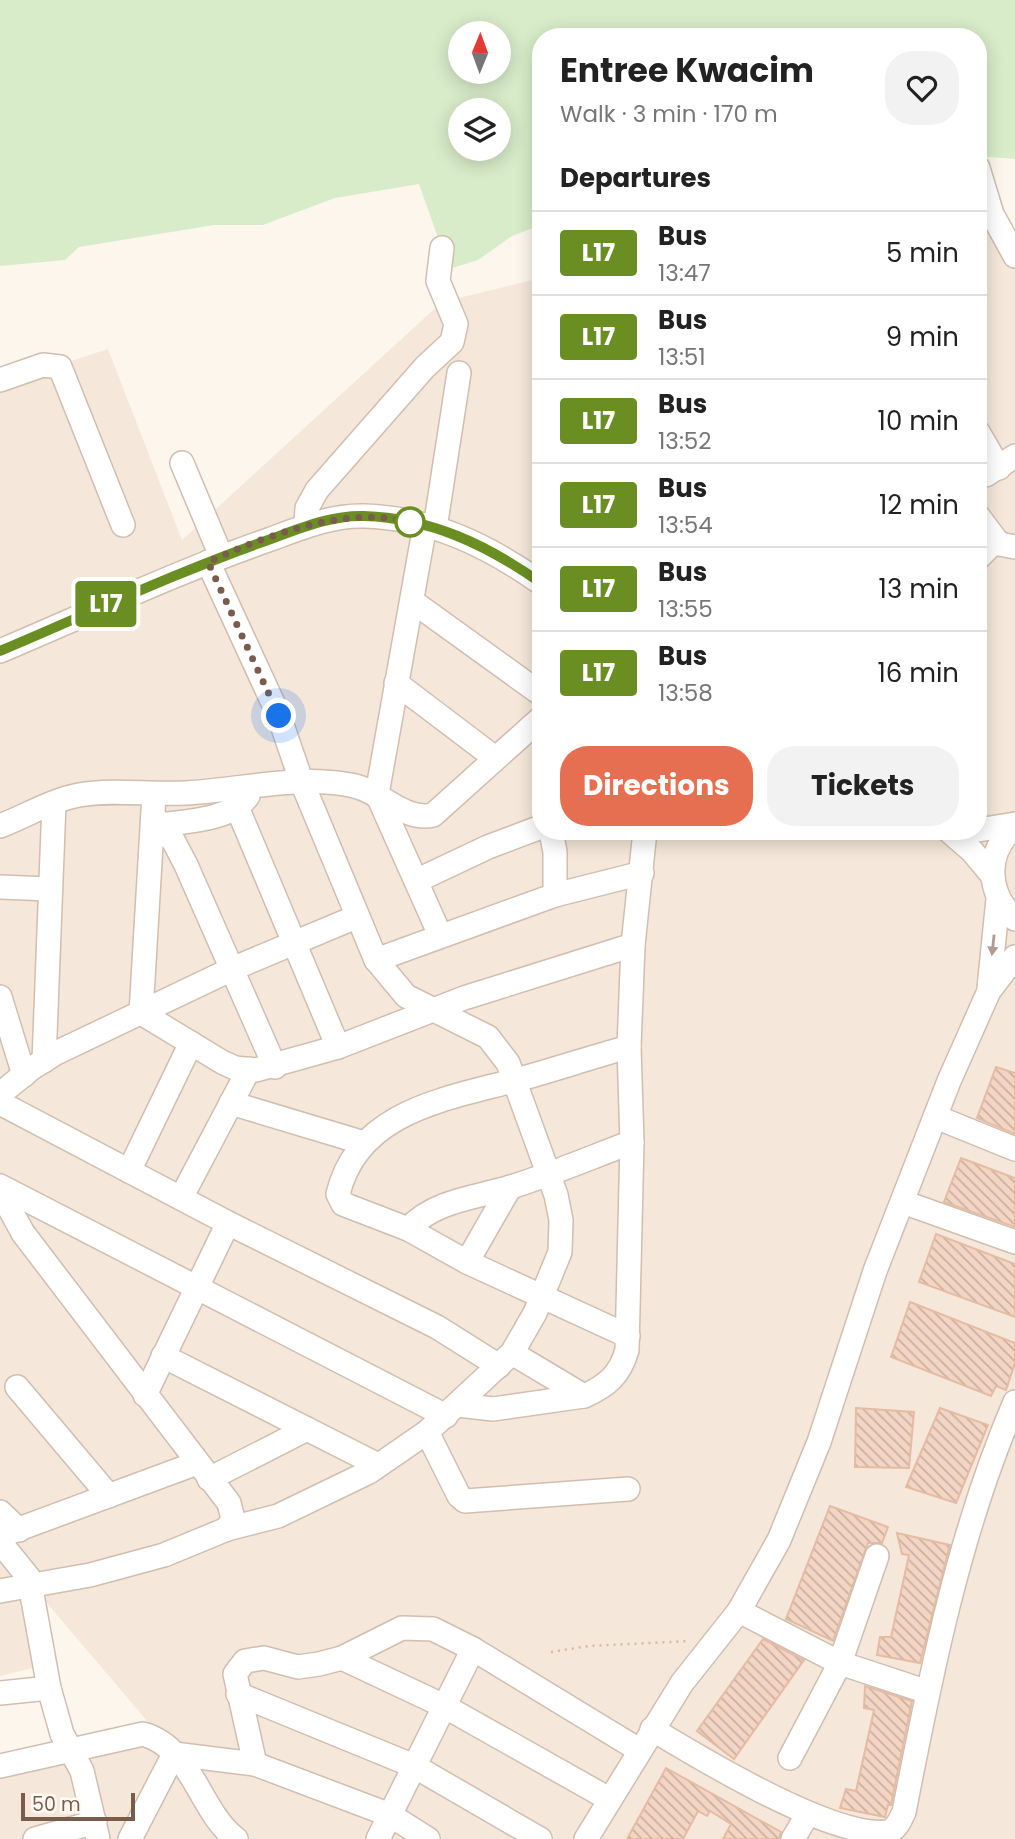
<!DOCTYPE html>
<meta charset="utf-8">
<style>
:root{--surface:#fff;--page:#f2f2f2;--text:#222;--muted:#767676;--line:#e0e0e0;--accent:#e76f51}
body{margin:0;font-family:Poppins,sans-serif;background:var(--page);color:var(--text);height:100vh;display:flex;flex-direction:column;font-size:26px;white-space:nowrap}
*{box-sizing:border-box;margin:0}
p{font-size:23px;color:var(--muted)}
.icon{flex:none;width:38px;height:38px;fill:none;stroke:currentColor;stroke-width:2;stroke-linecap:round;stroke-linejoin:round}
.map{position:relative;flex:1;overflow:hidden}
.sheet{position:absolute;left:532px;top:28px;width:455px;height:812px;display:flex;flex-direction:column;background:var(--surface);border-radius:28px;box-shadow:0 4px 18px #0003}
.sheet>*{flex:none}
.badge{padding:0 14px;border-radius:5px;font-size:24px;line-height:46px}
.needle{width:46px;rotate:1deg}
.buttons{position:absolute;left:448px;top:21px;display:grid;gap:14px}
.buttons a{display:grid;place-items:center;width:63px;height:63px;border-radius:50%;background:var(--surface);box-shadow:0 4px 18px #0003;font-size:35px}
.scale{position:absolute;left:21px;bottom:18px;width:114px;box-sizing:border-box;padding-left:7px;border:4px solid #7a5c4d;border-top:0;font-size:19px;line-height:24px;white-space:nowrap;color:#7a5c4d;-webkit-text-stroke:5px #fffaf3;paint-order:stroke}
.you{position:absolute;width:35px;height:35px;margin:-18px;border:5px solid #fff;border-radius:50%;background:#1a73e8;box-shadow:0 0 0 10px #1a73e833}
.map>.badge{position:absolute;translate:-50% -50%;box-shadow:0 0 0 4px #fff}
h2{padding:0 28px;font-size:26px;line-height:63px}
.round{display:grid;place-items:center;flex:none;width:74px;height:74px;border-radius:28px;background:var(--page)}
.overview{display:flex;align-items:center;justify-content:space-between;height:119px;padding:0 28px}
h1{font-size:33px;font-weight:700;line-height:52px}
.cta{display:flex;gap:14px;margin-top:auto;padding:14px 28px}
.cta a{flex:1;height:80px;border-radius:28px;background:var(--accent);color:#fff;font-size:28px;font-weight:700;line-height:80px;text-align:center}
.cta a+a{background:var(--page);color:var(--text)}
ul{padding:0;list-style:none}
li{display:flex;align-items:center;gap:21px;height:84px;padding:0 28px;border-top:2px solid var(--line)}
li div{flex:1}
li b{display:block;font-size:26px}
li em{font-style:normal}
li .badge{min-width:77px;font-weight:700;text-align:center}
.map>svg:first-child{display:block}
</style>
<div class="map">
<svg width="1015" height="1839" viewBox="0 0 1015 1839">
<defs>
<pattern id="building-back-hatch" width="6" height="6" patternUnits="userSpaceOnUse" patternTransform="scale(1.75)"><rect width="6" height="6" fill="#f3d5c3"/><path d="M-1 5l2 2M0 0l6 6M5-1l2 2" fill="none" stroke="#cab0a1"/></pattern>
</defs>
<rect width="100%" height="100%" fill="#fdf6ec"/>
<!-- residential -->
<path fill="#f5e8da" d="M 978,199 L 1015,240 L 1015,1839 L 0,1839 L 0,1766 L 148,1722 L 46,1602 L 33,1668 L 0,1676 L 0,384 L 108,349 L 182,540 L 442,302 L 541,278 L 541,831 L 978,831 Z"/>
<!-- green -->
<path fill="#d8ecc9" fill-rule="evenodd" d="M 0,0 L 1015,0 L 1015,159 L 978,156 L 978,37 L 541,37 L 541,225 L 512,236 L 478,260 L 449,269 L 419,184 L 335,198 L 263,225 L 214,225 L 79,247 L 65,260 L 0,266 ZM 460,33 L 499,33 L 499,72 L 460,72 ZM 460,110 L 499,110 L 499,149 L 460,149 Z"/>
<!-- building -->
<g fill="url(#building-back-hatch)" stroke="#e6bba3" stroke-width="2">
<path d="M 996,1067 L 1015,1073 L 1015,1134 L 977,1118 Z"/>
<path d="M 961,1158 L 1015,1178 L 1015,1227 L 944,1202 Z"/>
<path d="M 936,1234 L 1015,1264 L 1015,1317 L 919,1282 Z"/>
<path d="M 910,1302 L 1015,1343 L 1015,1363 L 1006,1390 L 996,1386 L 991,1396 L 891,1357 Z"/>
<path d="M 856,1408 L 914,1412 L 909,1468 L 855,1467 Z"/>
<path d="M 940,1408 L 988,1425 L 956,1503 L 906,1487 Z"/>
<path d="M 830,1506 L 888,1527 L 882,1543 L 868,1543 L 833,1641 L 786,1619 Z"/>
<path d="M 897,1533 L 950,1545 L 920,1663 L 877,1655 L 880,1637 L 891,1637 L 909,1555 L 902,1554 Z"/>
<path d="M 763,1639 L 804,1660 L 734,1759 L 697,1731 Z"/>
<path d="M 865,1686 L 912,1701 L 891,1805 L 888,1805 L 885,1817 L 840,1808 L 846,1789 L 856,1791 L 874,1710 L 864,1708 Z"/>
<path d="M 666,1768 L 781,1832 L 779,1839 L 723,1839 L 731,1824 L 710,1811 L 707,1816 L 698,1811 L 683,1839 L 627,1839 Z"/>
</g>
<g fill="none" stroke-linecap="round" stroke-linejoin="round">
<!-- minor casing -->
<g stroke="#d1beb0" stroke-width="26">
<g id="minor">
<path d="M 978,168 L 992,214 L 1015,256"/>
<path d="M 0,380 L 43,365 L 60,367 L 123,525"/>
<path d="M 978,432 L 999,468"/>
<path d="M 182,463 L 221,556"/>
<path d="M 978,475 L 986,475 L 1015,456"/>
<path d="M 978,516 L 999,544 L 1015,547"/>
<path d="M 425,525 L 377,794 L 440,935"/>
<path d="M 306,526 L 307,508 L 317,490 L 425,367 L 452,342 L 456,324 L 438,281 L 442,248"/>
<path d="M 435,528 L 459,373"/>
<path d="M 978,558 L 996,540"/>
<path d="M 412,601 L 541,694"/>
<path d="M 0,651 C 90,613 179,571 271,539 C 301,528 332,515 364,516 C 431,518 487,545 541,583"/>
<path d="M 396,683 L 495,758"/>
<path d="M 154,794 L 141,1013 L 222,1062 L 235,1068 L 256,1070 L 338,1047 L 464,998 L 633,945"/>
<path d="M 237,807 L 338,1047"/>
<path d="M 155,818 L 174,842 L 186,865 L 275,1067"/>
<path d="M 161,825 C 188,821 231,820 248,796"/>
<path d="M 0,826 C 26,816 52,800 79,795 C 114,789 150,795 186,793 C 241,790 295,775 350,785 C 379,789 403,822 433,815 L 541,718"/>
<path d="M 1015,827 C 984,852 987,894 1015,919"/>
<path d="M 978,830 L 1015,824"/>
<path d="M 551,831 L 555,852 L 555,895"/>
<path d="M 949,831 L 972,851 L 992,875"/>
<path d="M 416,881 L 488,847 L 541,827"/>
<path d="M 0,887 L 50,889"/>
<path d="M 376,960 L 555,895 L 642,873"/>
<path d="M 989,988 L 998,899"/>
<path d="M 0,997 L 24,1075"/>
<path d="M 44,1061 L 54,803"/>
<path d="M 0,1094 L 32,1068 L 56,1053 L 232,969 L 356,917"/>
<path d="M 0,1103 L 228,1223 L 437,1327 L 499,1366"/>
<path d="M 231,1103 L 364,1143"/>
<path d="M 936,1117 L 1015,1149"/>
<path d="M 129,1171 L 191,1043"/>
<path d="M 0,1186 L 446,1416"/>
<path d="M 0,1191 L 23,1233 L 229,1503 L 233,1519 L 227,1529"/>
<path d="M 181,1198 L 249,1069"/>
<path d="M 903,1202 L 1015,1242"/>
<path d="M 408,1229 C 435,1200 475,1198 511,1187 C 552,1174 592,1157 632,1142"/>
<path d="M 467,1262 L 510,1187"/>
<path d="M 628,1336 L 467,1262 L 408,1229 L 343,1204 L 338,1194 C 358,1111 446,1099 516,1080 C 554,1070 591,1057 629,1047"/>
<path d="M 512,1353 L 584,1396 C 607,1386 620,1375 627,1350 L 632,1142 L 629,1047 L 633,945 L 645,831"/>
<path d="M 163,1356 L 378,1465"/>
<path d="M 17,1387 L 109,1496"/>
<path d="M 145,1395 L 228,1223"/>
<path d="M 458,1405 L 493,1409 L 584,1396"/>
<path d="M 427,1432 L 459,1496 L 465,1501 L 628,1489"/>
<path d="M 209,1479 L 307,1429"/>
<path d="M 0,1512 L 19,1530"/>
<path d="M 0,1536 L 197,1463"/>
<path d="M 0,1542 L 29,1578 L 49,1688 L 62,1734 L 82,1771 L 98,1839"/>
<path d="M 0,1591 L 90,1575 L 164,1555 L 227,1529 L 278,1516 L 369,1472 L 427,1432 L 512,1353 L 535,1313 L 560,1252 L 561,1220 L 556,1195 L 508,1063 L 488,1037 L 406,996 L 376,960 L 301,780 L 279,716 L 208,562"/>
<path d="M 739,1611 L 840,1663 L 928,1692"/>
<path d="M 342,1658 L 444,1706 L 609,1799"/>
<path d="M 0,1693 L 49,1688"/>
<path d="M 238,1694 L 414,1766 L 540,1839"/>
<path d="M 652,1729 C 700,1758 833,1839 888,1832 C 897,1829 900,1820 904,1812 C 931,1673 959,1532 1015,1402"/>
<path d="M 790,1758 L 840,1663 L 877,1556"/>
<path d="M 0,1766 L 143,1734 C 193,1748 199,1811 236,1839"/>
<path d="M 35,1839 L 95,1822"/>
<path d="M 130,1839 L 174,1754 L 255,1764"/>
<path d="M 378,1839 L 473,1649"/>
<path d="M 428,1839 L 390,1815 L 255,1764 L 235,1674 L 245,1661 L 264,1658 L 298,1667 L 319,1664 L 342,1658 L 402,1628 L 433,1629 L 473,1649 L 639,1750"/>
<path d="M 586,1839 L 682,1683 L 739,1611 L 779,1540 L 819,1442 L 875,1271 L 949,1081 L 989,991 L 1015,957"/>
<path d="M 793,1839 L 806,1817"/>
</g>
</g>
<!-- path -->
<path stroke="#d9b8a5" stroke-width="2.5" stroke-dasharray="2 5" stroke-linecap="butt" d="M 551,1652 L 589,1646 L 689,1641"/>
<!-- minor -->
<use href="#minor" stroke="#fff" stroke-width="23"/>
</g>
<!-- one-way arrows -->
<defs><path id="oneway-solid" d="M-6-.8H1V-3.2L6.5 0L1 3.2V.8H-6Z" transform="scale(1.75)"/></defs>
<use fill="#af9d94" href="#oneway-solid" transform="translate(993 945) rotate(96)"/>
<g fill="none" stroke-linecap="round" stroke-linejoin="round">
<!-- line casing -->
<g stroke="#fff" stroke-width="16">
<path id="line" d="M 0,651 C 90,613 179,571 271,539 C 301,528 332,515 364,516 C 431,518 487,545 541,583"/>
</g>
<!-- line -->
<use href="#line" stroke="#6b8e23" stroke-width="10"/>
<!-- walk -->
<path stroke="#7a5c4d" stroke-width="7" stroke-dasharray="0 12.6" d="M 279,716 L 208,562 C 270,534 345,506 410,522"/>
</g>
<!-- markers -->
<circle fill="#fff" stroke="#6b8e23" stroke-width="3.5" cx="410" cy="522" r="14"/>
</svg>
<div class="buttons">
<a><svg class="needle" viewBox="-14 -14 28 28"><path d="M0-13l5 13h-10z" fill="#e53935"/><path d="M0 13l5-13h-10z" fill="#767676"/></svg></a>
<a><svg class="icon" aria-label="layers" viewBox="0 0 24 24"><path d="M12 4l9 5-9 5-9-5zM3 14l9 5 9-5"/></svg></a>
</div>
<div class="scale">50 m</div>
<div class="you" style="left:279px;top:716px"></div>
<b class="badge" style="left:106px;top:604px;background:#6b8e23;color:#fff">L17</b>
<section class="sheet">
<div class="overview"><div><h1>Entree Kwacim</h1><p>Walk · 3 min · 170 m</p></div><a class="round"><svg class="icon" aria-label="heart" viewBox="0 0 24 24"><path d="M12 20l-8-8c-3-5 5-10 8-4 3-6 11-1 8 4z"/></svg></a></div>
<h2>Departures</h2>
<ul>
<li><span class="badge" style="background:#6b8e23;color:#fff">L17</span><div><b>Bus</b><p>13:47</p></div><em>5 min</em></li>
<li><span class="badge" style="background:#6b8e23;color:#fff">L17</span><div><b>Bus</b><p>13:51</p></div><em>9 min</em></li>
<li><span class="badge" style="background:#6b8e23;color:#fff">L17</span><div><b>Bus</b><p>13:52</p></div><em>10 min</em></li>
<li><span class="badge" style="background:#6b8e23;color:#fff">L17</span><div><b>Bus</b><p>13:54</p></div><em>12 min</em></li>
<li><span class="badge" style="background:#6b8e23;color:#fff">L17</span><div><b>Bus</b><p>13:55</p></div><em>13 min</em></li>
<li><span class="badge" style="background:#6b8e23;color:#fff">L17</span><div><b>Bus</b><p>13:58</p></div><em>16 min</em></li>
</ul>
<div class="cta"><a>Directions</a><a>Tickets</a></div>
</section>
</div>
